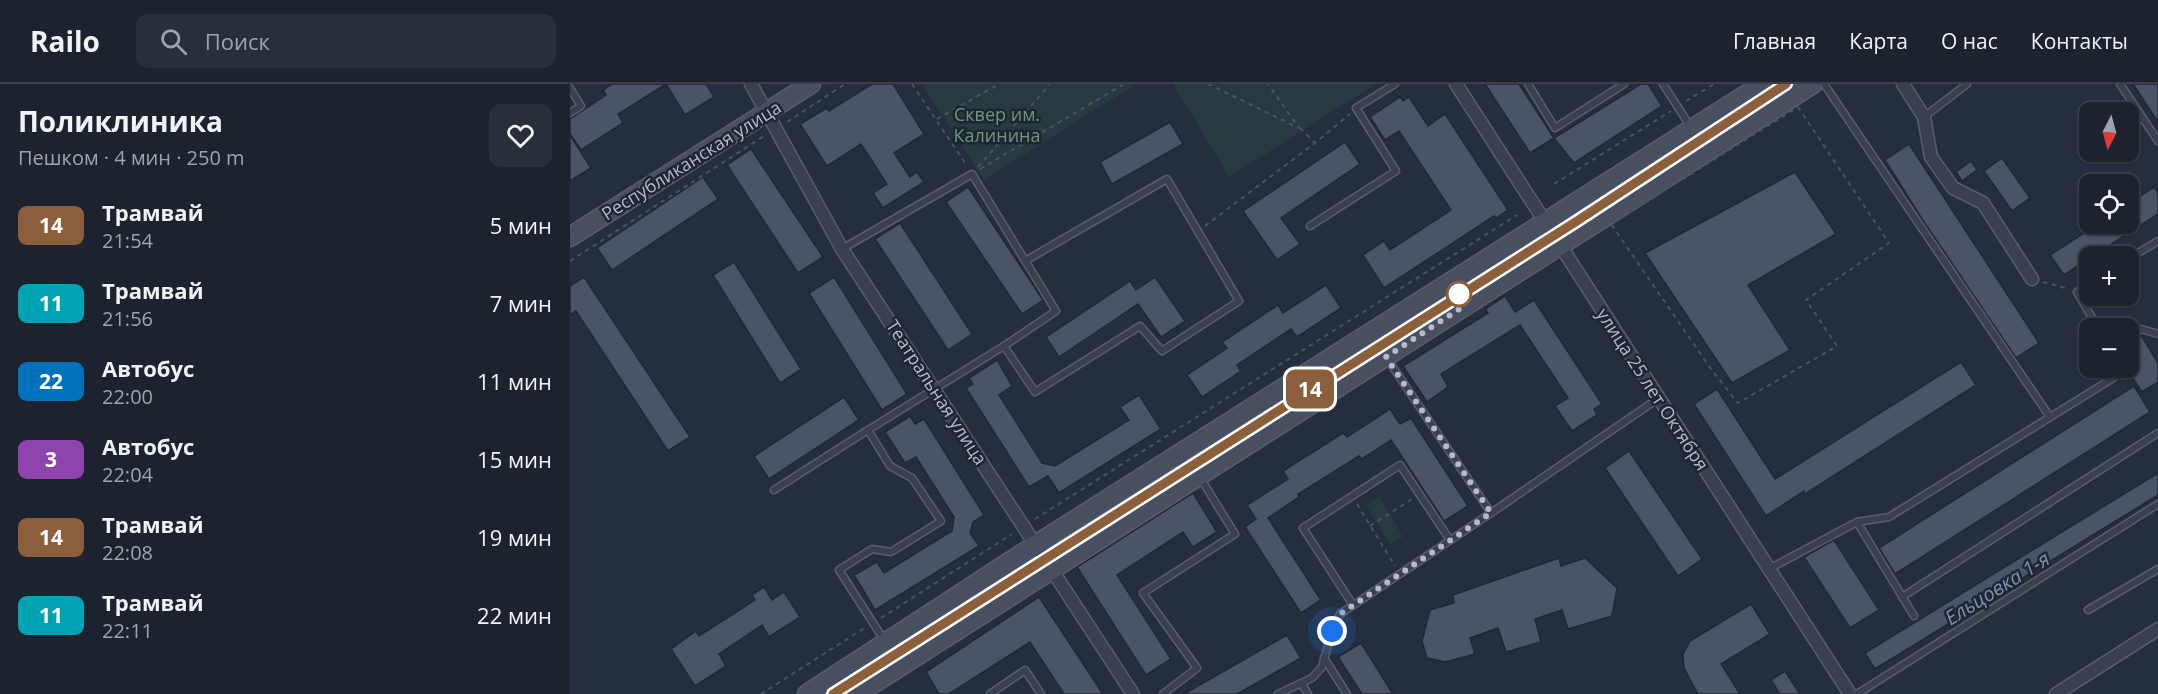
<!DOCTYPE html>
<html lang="ru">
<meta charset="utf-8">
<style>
:root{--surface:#1c222e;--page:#292f3a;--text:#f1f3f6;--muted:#a0a4aa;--line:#3a3f4a}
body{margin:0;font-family:"Open Sans",sans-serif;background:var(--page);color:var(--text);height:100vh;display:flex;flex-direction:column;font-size:22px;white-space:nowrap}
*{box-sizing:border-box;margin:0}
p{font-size:20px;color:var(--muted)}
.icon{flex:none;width:33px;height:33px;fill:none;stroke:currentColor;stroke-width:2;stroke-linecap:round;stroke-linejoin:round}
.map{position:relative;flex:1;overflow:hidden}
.drawer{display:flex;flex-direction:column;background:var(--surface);width:570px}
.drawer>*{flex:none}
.badge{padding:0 12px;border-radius:9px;font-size:21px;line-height:39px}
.needle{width:39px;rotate:186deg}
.fabs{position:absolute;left:1509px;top:18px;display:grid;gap:12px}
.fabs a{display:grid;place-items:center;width:60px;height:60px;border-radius:12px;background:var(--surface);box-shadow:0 2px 4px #0004,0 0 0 2px var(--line);font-size:30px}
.you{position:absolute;width:30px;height:30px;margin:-15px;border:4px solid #fff;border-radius:50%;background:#1a73e8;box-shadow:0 0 0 9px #1a73e833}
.map>.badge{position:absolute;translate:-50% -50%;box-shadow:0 0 0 3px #fff}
.round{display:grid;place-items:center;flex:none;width:63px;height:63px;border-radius:12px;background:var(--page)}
.summary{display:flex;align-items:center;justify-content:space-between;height:102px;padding:0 18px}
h1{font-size:28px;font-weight:700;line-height:45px}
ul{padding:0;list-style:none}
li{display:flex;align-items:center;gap:18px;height:78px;padding:0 18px}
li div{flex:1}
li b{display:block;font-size:22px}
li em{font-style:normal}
li .badge{min-width:66px;font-weight:700;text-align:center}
header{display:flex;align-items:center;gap:36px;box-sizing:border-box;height:84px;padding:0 30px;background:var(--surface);border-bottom:2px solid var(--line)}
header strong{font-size:28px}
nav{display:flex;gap:33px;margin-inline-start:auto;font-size:21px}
.search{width:420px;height:54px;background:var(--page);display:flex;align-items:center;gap:15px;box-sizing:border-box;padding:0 21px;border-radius:12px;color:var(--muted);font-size:22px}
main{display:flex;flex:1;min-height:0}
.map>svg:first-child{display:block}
</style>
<header>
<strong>Railo</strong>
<div class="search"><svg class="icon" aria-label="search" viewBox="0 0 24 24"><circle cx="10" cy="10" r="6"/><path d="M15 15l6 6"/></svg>Поиск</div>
<nav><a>Главная</a><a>Карта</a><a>О нас</a><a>Контакты</a></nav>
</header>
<main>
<section class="drawer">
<div class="summary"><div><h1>Поликлиника</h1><p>Пешком · 4 мин · 250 m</p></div><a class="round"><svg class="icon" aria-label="heart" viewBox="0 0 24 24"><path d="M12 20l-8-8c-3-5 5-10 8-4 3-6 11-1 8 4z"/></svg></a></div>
<ul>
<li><span class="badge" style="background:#8b5e3c;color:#fff">14</span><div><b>Трамвай</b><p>21:54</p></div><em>5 мин</em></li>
<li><span class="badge" style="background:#00a3b4;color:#fff">11</span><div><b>Трамвай</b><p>21:56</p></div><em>7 мин</em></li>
<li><span class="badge" style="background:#0072bc;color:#fff">22</span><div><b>Автобус</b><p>22:00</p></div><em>11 мин</em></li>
<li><span class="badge" style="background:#8e44ad;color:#fff">3</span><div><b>Автобус</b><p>22:04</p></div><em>15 мин</em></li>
<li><span class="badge" style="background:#8b5e3c;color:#fff">14</span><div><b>Трамвай</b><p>22:08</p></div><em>19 мин</em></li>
<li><span class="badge" style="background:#00a3b4;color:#fff">11</span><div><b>Трамвай</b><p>22:11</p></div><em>22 мин</em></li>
</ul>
</section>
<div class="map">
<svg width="1588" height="610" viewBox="0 0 1588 610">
<rect width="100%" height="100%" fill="#252e3e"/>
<!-- green -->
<g fill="#273a3f">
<path d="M 352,0 L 566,0 L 414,96 Z"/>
<path d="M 603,0 L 806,0 L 659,93 Z"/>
<path d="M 809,413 L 833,453 L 820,460 L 796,421 Z"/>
</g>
<!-- building -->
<g fill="#4b5467" stroke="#202735" stroke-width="1.5">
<path d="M 42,0 L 136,0 L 144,13 L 115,31 L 96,0 L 48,30 L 53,39 L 11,66 L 0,50 L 0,35 L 36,11 L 33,6 Z"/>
<path d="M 302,0 L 323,0 L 354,50 L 324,69 L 340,93 L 347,88 L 354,98 L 313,124 L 303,109 L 317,100 L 291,60 L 257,82 L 230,40 L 257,24 L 259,27 Z"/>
<path d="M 915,0 L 949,0 L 984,54 L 960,69 Z"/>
<path d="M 1071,0 L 1078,0 L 1092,22 L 1004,79 L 984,54 Z"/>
<path d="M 1563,0 L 1588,0 L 1588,38 Z"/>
<path d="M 830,13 L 833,17 L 839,13 L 858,42 L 875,30 L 938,126 L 926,134 L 924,132 L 814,204 L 793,171 L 814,157 L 820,166 L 881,126 L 829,47 L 815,56 L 800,33 Z"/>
<path d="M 600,38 L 613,60 L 542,100 L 530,78 Z"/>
<path d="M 0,51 L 21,84 L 0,97 Z"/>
<path d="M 775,58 L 790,80 L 711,134 L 730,160 L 707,176 L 673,127 Z"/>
<path d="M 1339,60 L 1469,259 L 1446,274 L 1352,135 L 1315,76 Z"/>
<path d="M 181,65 L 253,173 L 228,189 L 157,81 Z"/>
<path d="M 1432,74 L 1460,114 L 1442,127 L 1414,87 Z"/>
<path d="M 1401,77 L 1407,86 L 1392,97 L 1386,88 Z"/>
<path d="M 1225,88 L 1266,150 L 1178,201 L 1220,266 L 1162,299 L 1075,169 Z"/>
<path d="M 133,93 L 148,115 L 42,186 L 27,164 Z"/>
<path d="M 398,103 L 473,216 L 452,230 L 376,118 Z"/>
<path d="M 1584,103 L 1588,109 L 1588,130 L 1523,172 L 1520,172 L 1520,174 L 1494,191 L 1480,171 L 1528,140 L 1558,140 L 1558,120 Z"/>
<path d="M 330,139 L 402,250 L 378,266 L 305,155 Z"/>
<path d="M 164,178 L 231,285 L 210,299 L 143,191 Z"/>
<path d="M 14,193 L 120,353 L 98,367 L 6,227 L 0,231 L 0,202 Z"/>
<path d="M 264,193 L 337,310 L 312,326 L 239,209 Z"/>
<path d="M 585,193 L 615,237 L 591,253 L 568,220 L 489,273 L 476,253 L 560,197 L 566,206 Z"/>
<path d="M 756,201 L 771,224 L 727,253 L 721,245 L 667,281 L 671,287 L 632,313 L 617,291 L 657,264 L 652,258 L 708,221 L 713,229 Z"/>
<path d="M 935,212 L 945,228 L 964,216 L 1032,320 L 1024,325 L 1027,331 L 1002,347 L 985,322 L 998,314 L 950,241 L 871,290 L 878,303 L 857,318 L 833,282 L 918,229 L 915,225 Z"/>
<path d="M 1571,251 L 1588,279 L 1588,298 L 1572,308 L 1558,287 L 1558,257 Z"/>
<path d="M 427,276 L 442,302 L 429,311 L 472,379 L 485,382 L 559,336 L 550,323 L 569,311 L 591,345 L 489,409 L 478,392 L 459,403 L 396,304 L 403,300 L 399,294 Z"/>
<path d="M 1391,278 L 1406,301 L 1235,410 L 1234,407 L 1196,432 L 1124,320 L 1147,305 L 1205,395 Z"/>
<path d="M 1564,302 L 1580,328 L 1325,490 L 1309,464 Z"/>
<path d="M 274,313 L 289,336 L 199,395 L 184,372 Z"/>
<path d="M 820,325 L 830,340 L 841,334 L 898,422 L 874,437 L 821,356 L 792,375 L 789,372 L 728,410 L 729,413 L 698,434 L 751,516 L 731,529 L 675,443 L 686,435 L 677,421 L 718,395 L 713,387 L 773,349 L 777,353 Z"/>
<path d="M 340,332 L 345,340 L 354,335 L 414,431 L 403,438 L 400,449 L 409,462 L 305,526 L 284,491 L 307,478 L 314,489 L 382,447 L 384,433 L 346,373 L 335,379 L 315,348 Z"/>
<path d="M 1059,367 L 1132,475 L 1108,492 L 1035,384 Z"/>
<path d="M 1588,389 L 1588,411 L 1305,585 L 1295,569 Z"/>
<path d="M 623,409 L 647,448 L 623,463 L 613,448 L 547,491 L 601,575 L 576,591 L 507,483 Z"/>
<path d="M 1264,456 L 1309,526 L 1280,544 L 1234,473 Z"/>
<path d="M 989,474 L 991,482 L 1015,474 L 1047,504 L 1042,532 L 998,545 L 992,526 L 965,535 L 971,558 L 936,568 L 928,544 L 900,554 L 905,570 L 875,578 L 857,574 L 852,557 L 860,526 L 884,519 L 883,511 Z"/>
<path d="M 194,503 L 202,516 L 214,508 L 230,533 L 199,553 L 192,541 L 149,570 L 156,582 L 125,602 L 101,565 L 126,547 L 129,552 L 185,516 L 182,511 Z"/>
<path d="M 469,513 L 533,610 L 494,610 L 460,558 L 379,610 L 369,610 L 356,588 Z"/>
<path d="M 1181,520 L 1200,550 L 1151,580 L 1170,610 L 1128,610 L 1114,584 L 1113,570 L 1120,557 Z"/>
<path d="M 717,551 L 731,574 L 667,610 L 614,610 Z"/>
<path d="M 791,559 L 823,610 L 792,610 L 768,573 Z"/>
<path d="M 1215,587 L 1230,610 L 1210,610 L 1201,596 Z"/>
</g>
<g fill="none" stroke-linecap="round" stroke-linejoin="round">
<!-- lane casing -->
<g stroke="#575e6c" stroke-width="9">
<g id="lane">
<path d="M 958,0 L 985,44 L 1054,0"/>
<path d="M 1093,0 L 1120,42"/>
<path d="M 1254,0 L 1480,333"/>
<path d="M 1550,0 L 1588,57"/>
<path d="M 0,4 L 11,22 L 0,29"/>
<path d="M 1354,33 L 1397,0"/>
<path d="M 740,142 L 826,87 L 786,24 L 825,0"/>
<path d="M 272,165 L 402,90 L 486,227 L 434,262"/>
<path d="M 1558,175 L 1588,157"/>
<path d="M 1520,200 L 1507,208 L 1528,244"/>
<path d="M 1558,252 L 1571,245 L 1588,250"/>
<path d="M 816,273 L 921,429"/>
<path d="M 204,406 L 298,346"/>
<path d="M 1287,438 L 1344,532"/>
<path d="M 1199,485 L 1287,438 L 1319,433 L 1553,288 L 1551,284"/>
<path d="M 1332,513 L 1588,349"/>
<path d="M 783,521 L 733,444 L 830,381 L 880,456"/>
<path d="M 1518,526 L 1588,485"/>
<path d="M 314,556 L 269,486 L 302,465 L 321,468 L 371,437 L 342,394 L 320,382 L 298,346 L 434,262 L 465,308 L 570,242 L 592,267 L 669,217 L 597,95 L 455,177"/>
<path d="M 754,574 L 777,610"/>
<path d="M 732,600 L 738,610"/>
<path d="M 420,610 L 455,586 L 471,610"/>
<path d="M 593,610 L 627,584 L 573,509 L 665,450 L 631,395"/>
<path d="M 708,610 L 742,594 L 752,583 L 762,547 L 770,530 L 921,429 L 1089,314"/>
<path d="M 1287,610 L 1588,420"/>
</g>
</g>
<!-- street casing -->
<g stroke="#575e6c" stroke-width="15">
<g id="street">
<path d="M 181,0 L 272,165 L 563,610"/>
<path d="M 886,0 L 1280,610"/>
<path d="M 1333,0 L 1354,33 L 1361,73 L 1383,104 L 1413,119 L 1462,195"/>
<path d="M 1486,610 L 1588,545"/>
</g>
</g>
<!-- secondary casing -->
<g stroke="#575e6c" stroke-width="21">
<g id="secondary">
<path d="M 0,153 L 241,0"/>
<path d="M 237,610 L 467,460 L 1193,0"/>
<path d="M 287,610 L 1243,0"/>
</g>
</g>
<!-- path -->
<g stroke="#45575c" stroke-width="2" stroke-dasharray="4.5 4.5" stroke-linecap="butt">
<path d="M 342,0 L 397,82"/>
<path d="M 638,0 L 729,44 L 698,0"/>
<path d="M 1116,17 L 1144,0"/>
<path d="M 1228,23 L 1319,159 L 1236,216 L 1267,262 L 1168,319 L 1141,285 L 1041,140 Z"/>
<path d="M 367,35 L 429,0"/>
<path d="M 217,38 L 275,0"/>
<path d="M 730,44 L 745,59"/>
<path d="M 408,83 L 480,0"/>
<path d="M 410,85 L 554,0"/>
<path d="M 984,100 L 1101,27"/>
<path d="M 635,142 L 745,59 L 780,30"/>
<path d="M 0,177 L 194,52"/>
<path d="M 1473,198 L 1499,205"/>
<path d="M 787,420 L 825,482"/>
<path d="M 465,435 L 947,131"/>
<path d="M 800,442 L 842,415"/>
<path d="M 311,534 L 442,450"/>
<path d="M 191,610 L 296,543"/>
</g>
<!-- lane -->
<use href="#lane" stroke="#39404e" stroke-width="6"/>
<!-- street -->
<use href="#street" stroke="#39404e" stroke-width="12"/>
<!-- secondary -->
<use href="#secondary" stroke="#474f61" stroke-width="18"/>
<!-- tram -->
<path stroke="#5b6475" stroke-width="1.5" d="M 263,610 L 1007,137 L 1216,0"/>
</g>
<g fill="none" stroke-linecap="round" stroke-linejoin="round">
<!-- line casing -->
<g stroke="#fff" stroke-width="14">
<path id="line" d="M 263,610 L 1007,137 L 1216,0"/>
</g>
<!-- line -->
<use href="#line" stroke="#8b5e3c" stroke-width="9"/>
<!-- walk -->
<path stroke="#b5bbc9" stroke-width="6" stroke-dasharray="0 10.8" d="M 762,547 L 770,530 L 921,429 L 816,273 L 894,222 L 889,210"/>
</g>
<!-- markers -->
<circle fill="#fff" stroke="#8b5e3c" stroke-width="3" cx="889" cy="210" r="12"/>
<g text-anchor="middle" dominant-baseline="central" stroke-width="5" stroke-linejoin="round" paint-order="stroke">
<!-- park labels -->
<g font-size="18" fill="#6c997a" stroke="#1e2533">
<text x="427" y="30">Сквер им.<tspan x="427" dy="21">Калинина</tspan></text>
</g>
<!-- street labels -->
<g font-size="18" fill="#b5bbc9" stroke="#1e2533">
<text transform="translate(121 76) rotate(-32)">Республиканская улица</text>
<text transform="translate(1083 305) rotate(57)">улица 25 лет Октября</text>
<text transform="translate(367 308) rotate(57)">Театральная улица</text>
</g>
<!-- water labels -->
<g font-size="20" font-style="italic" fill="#7d8fb0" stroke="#1e2533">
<text transform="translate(1427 504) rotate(-32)">Ельцовка 1-я</text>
</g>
</g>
</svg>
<div class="fabs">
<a><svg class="needle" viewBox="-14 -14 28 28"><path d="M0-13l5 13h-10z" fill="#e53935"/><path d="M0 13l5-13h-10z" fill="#a0a4aa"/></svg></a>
<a><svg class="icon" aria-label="locate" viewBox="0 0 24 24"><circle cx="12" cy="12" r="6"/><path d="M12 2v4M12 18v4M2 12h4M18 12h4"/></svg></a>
<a>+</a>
<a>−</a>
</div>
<div class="you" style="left:762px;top:547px"></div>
<b class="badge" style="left:740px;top:305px;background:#8b5e3c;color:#fff">14</b>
</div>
</main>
